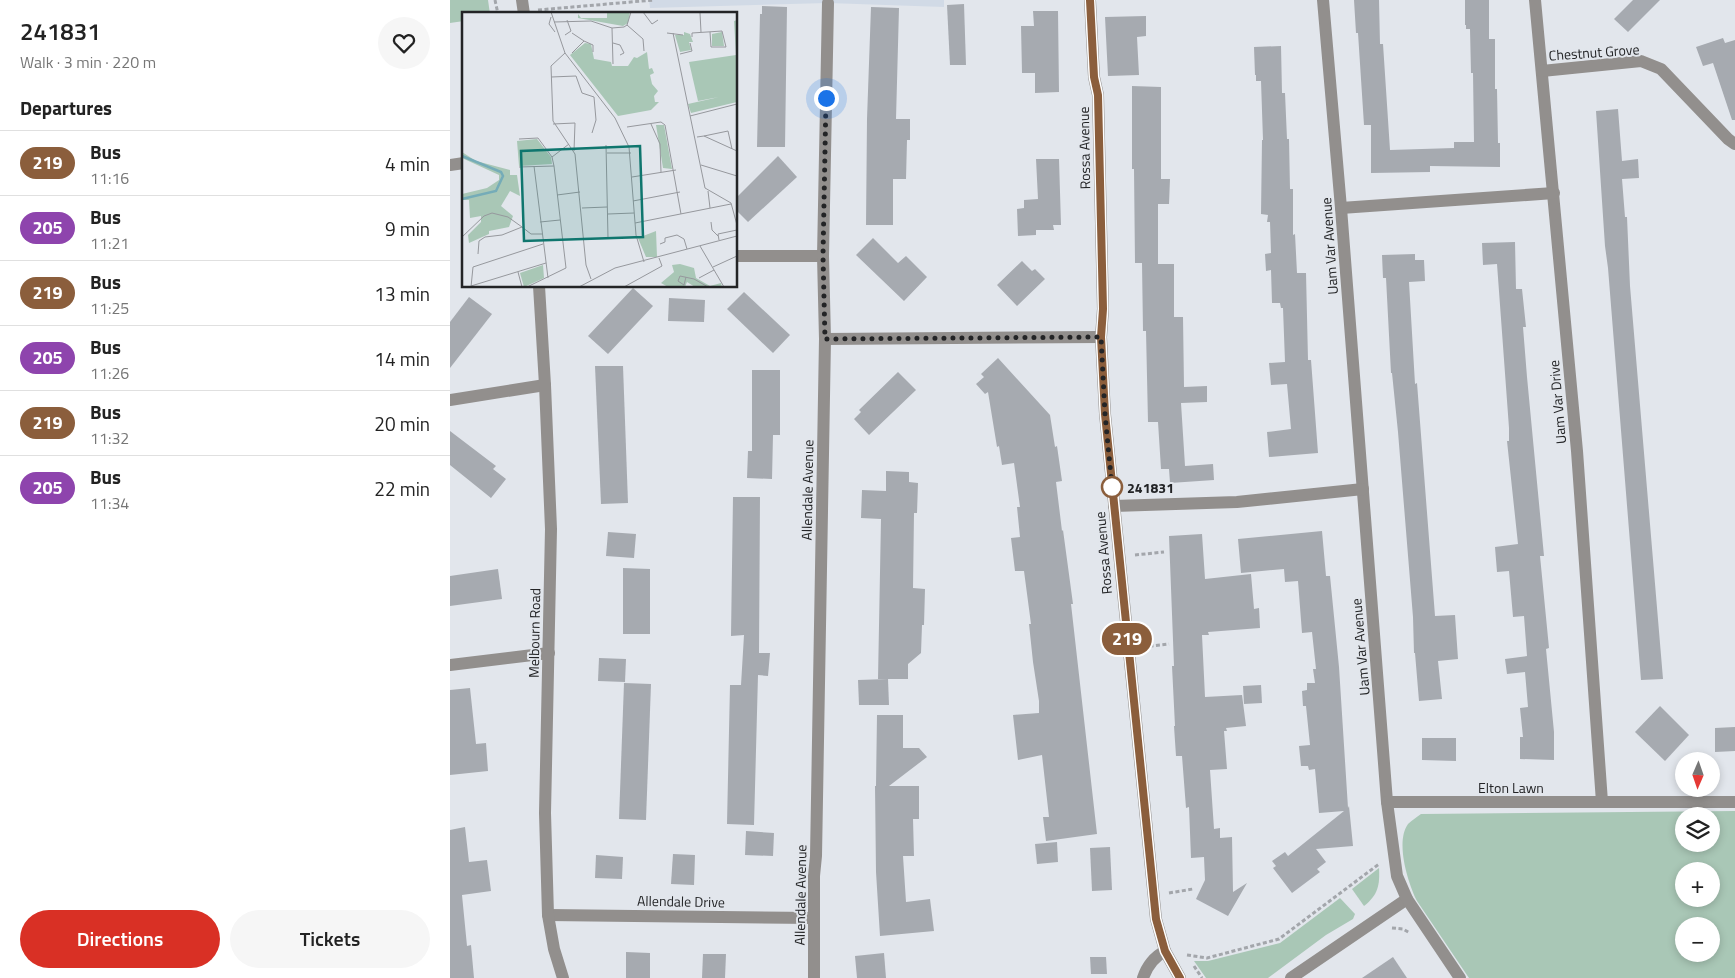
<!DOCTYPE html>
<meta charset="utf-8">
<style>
:root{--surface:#fff;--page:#f6f6f6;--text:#222;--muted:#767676;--line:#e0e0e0;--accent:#d93025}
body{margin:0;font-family:"Titillium Web",sans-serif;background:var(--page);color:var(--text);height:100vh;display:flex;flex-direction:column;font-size:19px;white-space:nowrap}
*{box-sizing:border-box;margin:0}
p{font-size:16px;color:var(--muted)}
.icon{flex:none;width:28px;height:28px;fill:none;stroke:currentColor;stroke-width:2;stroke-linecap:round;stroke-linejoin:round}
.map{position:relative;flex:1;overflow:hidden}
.details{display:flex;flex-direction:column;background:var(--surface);width:450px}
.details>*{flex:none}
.badge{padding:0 10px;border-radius:16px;font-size:18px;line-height:32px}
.needle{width:32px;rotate:182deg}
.controls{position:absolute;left:1225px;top:752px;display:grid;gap:10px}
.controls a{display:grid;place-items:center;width:45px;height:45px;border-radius:50%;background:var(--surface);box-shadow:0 2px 8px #0003;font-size:25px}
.you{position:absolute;width:25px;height:25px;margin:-12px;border:4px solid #fff;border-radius:50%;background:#1a73e8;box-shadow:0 0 0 8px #1a73e833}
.map>.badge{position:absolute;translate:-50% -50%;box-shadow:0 0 0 2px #fff}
h2{padding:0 20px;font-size:19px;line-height:45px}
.round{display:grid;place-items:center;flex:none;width:52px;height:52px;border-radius:26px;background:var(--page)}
.overview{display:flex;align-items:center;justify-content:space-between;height:85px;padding:0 20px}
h1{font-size:24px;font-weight:600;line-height:38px}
.button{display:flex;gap:10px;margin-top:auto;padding:10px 20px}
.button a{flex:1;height:58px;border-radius:30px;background:var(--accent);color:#fff;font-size:20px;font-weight:600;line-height:58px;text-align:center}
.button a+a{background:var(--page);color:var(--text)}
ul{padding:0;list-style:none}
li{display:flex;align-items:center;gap:15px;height:65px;padding:0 20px;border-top:1px solid var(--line)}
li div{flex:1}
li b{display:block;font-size:19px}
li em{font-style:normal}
li .badge{min-width:55px;font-weight:700;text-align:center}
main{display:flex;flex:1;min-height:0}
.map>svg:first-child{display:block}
</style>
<main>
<section class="details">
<div class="overview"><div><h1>241831</h1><p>Walk · 3 min · 220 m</p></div><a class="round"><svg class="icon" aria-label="heart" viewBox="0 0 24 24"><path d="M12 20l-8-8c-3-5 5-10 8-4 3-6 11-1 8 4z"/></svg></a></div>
<h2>Departures</h2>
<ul>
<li><span class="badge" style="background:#8b5e3c;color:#fff">219</span><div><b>Bus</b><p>11:16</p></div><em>4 min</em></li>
<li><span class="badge" style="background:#8e44ad;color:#fff">205</span><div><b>Bus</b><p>11:21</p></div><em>9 min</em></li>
<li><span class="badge" style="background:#8b5e3c;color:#fff">219</span><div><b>Bus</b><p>11:25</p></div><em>13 min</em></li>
<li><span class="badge" style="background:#8e44ad;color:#fff">205</span><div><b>Bus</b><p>11:26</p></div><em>14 min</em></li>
<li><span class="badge" style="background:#8b5e3c;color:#fff">219</span><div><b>Bus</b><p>11:32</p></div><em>20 min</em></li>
<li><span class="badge" style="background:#8e44ad;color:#fff">205</span><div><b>Bus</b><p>11:34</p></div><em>22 min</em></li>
</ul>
<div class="button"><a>Directions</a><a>Tickets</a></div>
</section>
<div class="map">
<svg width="1285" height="978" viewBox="0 0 1285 978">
<rect width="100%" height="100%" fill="#e2e6ec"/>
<!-- built -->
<path fill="#d1dae6" d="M 199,0 L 494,0 L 494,7 L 378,3 L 200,8 Z"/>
<!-- green -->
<g fill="#a9c7b6" fill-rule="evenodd">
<path d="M 0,0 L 38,0 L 40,14 L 14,14 L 14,21 L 0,23 Z"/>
<path d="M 1285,811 L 1285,978 L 1019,978 L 967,901 C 958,883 945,842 958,824 C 962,820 967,817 971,814 ZM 1261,816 L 1261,844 L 1234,844 L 1234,816 ZM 1234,871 L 1261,871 L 1261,899 L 1234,899 ZM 1234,926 L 1261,926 L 1261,954 L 1234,954 Z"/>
<path d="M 929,868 C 930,885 928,895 914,906 L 902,889 Z"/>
<path d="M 890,898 L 905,914 L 903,919 L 876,935 L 818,978 L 756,978 L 744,961 L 758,961 L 830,943 Z"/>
</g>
<!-- building -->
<g fill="#a6aab0">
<path d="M 904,0 L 929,0 L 930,44 L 933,44 L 940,150 L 1004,148 L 1004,142 L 1024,142 L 1023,73 L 1021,73 L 1020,29 L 1016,29 L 1016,25 L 1015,25 L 1015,0 L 1039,0 L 1039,39 L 1045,39 L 1045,89 L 1047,89 L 1048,143 L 1050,143 L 1050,167 L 980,166 L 980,172 L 921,173 L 921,125 L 914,125 L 908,33 L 906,33 Z"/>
<path d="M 1183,0 L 1210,0 L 1178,32 L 1164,19 Z"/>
<path d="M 514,4 L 516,65 L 500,65 L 497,5 Z"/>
<path d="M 312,6 L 337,7 L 335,147 L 307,147 L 310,14 L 312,14 Z"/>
<path d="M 421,7 L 449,8 L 446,119 L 460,119 L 460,140 L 457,140 L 456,179 L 443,179 L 443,225 L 416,225 L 417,119 Z"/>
<path d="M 583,11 L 608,11 L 609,92 L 585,93 L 585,73 L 572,73 L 571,26 L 584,26 Z"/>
<path d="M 696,16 L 696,36 L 687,37 L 689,75 L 658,76 L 655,17 Z"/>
<path d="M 1273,38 L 1275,43 L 1285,40 L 1285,120 L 1282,120 L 1263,63 L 1253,66 L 1246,47 Z"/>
<path d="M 831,46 L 832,93 L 835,93 L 837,139 L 839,139 L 840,189 L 843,189 L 843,235 L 845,234 L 847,273 L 856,273 L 858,360 L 861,360 L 868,453 L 819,457 L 817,432 L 841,429 L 837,384 L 821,385 L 819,363 L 835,362 L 833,308 L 831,308 L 830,303 L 822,303 L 821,270 L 816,271 L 815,254 L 821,253 L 820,222 L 817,222 L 818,215 L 811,214 L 812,140 L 813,140 L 811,81 L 806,81 L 806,75 L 805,75 L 804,47 Z"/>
<path d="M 682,86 L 711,87 L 711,179 L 720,179 L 719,204 L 708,204 L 708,264 L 724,264 L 724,317 L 733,317 L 734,387 L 757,386 L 757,402 L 731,403 L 735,466 L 763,464 L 764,480 L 720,483 L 719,469 L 711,469 L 708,422 L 698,422 L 696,331 L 693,331 L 692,263 L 685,263 L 684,169 L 682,169 Z"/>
<path d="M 1168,109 L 1172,161 L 1188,159 L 1189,178 L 1172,179 L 1175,217 L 1177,217 L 1180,286 L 1213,679 L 1191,680 L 1158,268 L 1155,246 L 1146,111 Z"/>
<path d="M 328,156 L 347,177 L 298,222 L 286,210 L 286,198 Z"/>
<path d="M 586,159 L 609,159 L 611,225 L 603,225 L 604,230 L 586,230 L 586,235 L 568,236 L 567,209 L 574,208 L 574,200 L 588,199 Z"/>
<path d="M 423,238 L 448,263 L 456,256 L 477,277 L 454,301 L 406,255 Z"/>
<path d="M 1065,242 L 1066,289 L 1072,289 L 1076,327 L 1073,327 L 1077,377 L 1094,556 L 1090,556 L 1099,648 L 1096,649 L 1104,732 L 1104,760 L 1070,759 L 1070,737 L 1073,737 L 1070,708 L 1078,707 L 1075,672 L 1057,674 L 1055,659 L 1077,656 L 1074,616 L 1063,617 L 1059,571 L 1047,572 L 1045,547 L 1068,544 L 1057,441 L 1059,441 L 1059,428 L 1047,264 L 1033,265 L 1032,243 Z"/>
<path d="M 965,254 L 965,260 L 974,260 L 975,281 L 959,282 L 965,384 L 967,383 L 985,616 L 1005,615 L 1008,659 L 988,661 L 992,699 L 969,701 L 965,653 L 964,653 L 963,617 L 948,432 L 942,373 L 941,373 L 936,278 L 933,278 L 932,255 Z"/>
<path d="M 572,261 L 582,271 L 585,269 L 595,279 L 567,306 L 547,285 Z"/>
<path d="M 183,288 L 203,306 L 158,354 L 138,336 Z"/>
<path d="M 294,292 L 340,335 L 323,353 L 277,309 Z"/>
<path d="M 19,297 L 42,314 L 0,368 L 0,322 Z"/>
<path d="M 219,298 L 255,300 L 254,322 L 218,321 Z"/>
<path d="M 548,358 L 600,415 L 605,447 L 607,446 L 612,481 L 606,482 L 612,531 L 613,530 L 623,604 L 621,604 L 647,834 L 596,841 L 593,817 L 599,817 L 592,755 L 568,760 L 563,715 L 589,713 L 589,701 L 583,662 L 579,624 L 581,624 L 574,571 L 565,571 L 561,538 L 570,537 L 567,507 L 570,507 L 564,463 L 552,465 L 549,446 L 547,447 L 538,392 L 535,394 L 526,384 L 534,377 L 531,374 Z"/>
<path d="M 145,366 L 173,366 L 178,503 L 151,504 Z"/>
<path d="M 302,370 L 330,370 L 330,435 L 323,435 L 322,479 L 297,478 L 298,451 L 302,451 Z"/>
<path d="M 448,372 L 466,390 L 419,435 L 404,419 L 411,412 L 409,410 Z"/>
<path d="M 0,431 L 46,466 L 43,469 L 56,479 L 41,498 L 0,465 Z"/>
<path d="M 436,471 L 459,472 L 459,482 L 468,483 L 467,513 L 464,513 L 463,588 L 475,589 L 474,625 L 472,625 L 471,653 L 458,664 L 458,679 L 428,679 L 431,519 L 411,518 L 412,490 L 436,491 Z"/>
<path d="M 283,497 L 310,497 L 309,653 L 320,653 L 318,676 L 308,675 L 304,825 L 277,824 L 280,685 L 291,685 L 294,635 L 281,636 Z"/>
<path d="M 872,531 L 876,576 L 880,576 L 889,667 L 898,808 L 899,806 L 903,846 L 866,849 L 876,862 L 867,869 L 870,872 L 842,893 L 823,868 L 826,866 L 822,861 L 835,852 L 838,856 L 894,811 L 869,813 L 865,769 L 859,770 L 858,766 L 851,766 L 849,746 L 860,745 L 856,706 L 853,706 L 852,691 L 857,690 L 857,683 L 865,683 L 863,669 L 866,669 L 862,632 L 852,633 L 848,581 L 835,582 L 834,569 L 791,573 L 788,539 Z"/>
<path d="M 158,532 L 186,534 L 184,558 L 156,556 Z"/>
<path d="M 752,534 L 755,579 L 801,574 L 804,609 L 809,608 L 810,628 L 758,632 L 759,635 L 752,635 L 755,697 L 792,695 L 796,726 L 776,728 L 777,731 L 774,731 L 777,769 L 760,770 L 764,829 L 770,828 L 770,838 L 782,837 L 783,892 L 797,883 L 778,916 L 746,899 L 755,880 L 754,857 L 741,858 L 739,807 L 736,808 L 732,756 L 726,756 L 724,726 L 725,726 L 722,666 L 724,666 L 719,536 Z"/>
<path d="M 173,568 L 200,569 L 200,634 L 173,634 Z"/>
<path d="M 48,569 L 52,599 L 0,606 L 0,576 Z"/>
<path d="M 149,658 L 176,659 L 175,682 L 148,681 Z"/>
<path d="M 438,679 L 439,705 L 409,705 L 408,680 Z"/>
<path d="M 174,683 L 201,684 L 196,820 L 169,819 Z"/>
<path d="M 811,685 L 812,703 L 794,704 L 793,686 Z"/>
<path d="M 20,688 L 26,744 L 36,743 L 38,771 L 0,775 L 0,690 Z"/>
<path d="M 1210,706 L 1239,735 L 1215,761 L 1185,732 Z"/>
<path d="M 427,715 L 453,715 L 453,748 L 469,748 L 477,757 L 439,786 L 469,786 L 469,819 L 463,819 L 464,856 L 453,856 L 456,902 L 480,899 L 484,931 L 430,936 L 426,872 L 425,786 L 426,786 Z"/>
<path d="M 1285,727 L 1285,751 L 1265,752 L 1265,728 Z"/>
<path d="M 972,738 L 1006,738 L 1006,761 L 972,760 Z"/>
<path d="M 15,827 L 19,862 L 37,860 L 41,891 L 12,895 L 17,946 L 21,945 L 24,978 L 0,978 L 0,830 Z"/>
<path d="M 296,831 L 324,833 L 323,856 L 295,855 Z"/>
<path d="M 607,842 L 608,862 L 587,864 L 585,844 Z"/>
<path d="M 660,847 L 662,890 L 642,891 L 640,848 Z"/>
<path d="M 223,854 L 245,855 L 244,885 L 221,884 Z"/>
<path d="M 146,855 L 173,857 L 172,879 L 145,878 Z"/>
<path d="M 176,952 L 200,953 L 200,978 L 176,978 Z"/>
<path d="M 434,953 L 436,978 L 407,978 L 405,956 Z"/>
<path d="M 253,954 L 276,954 L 275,978 L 252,978 Z"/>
<path d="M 640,957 L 656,957 L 657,974 L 641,974 Z"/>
<path d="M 943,957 L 957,978 L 912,978 Z"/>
</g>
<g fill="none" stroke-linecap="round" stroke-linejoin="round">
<!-- path -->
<g stroke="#a3a6ab" stroke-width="3" stroke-dasharray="4 2.5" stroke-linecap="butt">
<path d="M 45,0 L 48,14"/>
<path d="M 88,10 L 204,0"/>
<path d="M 685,555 L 714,552"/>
<path d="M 693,647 L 719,644"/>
<path d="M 719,893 L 743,889"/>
<path d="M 942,928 L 953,929 L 960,933"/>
<path d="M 737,955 L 757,958 L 829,939 L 929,864"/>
<path d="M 744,966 L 752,978"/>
</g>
<!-- minor -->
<g stroke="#928f8d" stroke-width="12">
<path d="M 873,0 L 891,208 L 937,802"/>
<path d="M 1085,0 L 1127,451 L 1152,802"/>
<path d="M 1092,71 L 1191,61 L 1211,69 L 1278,139 L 1285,144"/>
<path d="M 0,165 L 14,163"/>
<path d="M 891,208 L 1104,193"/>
<path d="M 286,256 L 373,256"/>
<path d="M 375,339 L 651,337"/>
<path d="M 0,400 L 95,385"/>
<path d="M 664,506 L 787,502 L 913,489"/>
<path d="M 0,665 L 99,653"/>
<path d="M 98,915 L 363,918"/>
<path d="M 364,978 L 364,876 L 366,856 L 375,339 L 373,256 L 378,3"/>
<path d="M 693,978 C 697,966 704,957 715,951"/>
<path d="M 841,978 L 957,899"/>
<path d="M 1010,978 L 957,899 L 947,876 L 937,802 L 1285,802"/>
</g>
<!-- tertiary -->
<g stroke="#928f8d" stroke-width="12">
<path d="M 72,0 L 74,14"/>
<path d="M 640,0 L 644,77 L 648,95 L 653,309 L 651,337 L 655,414 L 706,919 L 715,951 L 730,978"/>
<path d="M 89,286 L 95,385 L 101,529 L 95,813 L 98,915 L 104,949 L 113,978"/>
</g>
</g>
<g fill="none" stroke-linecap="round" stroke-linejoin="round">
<!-- line casing -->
<g stroke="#fff" stroke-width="11">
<path id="line" d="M 640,0 L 644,77 L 648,95 L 653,309 L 651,337 L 655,414 L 706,919 L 715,951 L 730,978"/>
</g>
<!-- line -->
<use href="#line" stroke="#8b5e3c" stroke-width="8"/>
<!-- walk -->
<path stroke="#232426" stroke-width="5" stroke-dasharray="0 9" d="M 376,98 L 373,256 L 375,339 L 651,337 L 655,414 L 662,487"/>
</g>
<!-- markers -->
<circle fill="#fff" stroke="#8b5e3c" stroke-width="2.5" cx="662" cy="487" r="10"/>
<g text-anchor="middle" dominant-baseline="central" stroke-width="4" stroke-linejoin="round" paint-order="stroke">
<!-- street labels -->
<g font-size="14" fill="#232426" stroke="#e2e6ec">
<text transform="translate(1144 52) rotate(-4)">Chestnut Grove</text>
<text transform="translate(634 148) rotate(-91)">Rossa Avenue</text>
<text transform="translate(879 246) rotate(-94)">Uam Var Avenue</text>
<text transform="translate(1107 402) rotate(-95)">Uam Var Drive</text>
<text transform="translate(357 490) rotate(-89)">Allendale Avenue</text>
<text transform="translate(653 553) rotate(-95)">Rossa Avenue</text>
<text transform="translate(84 633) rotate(-89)">Melbourn Road</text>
<text transform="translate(910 647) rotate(-95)">Uam Var Avenue</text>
<text x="1061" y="787">Elton Lawn</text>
<text transform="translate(350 895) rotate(-89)">Allendale Avenue</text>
<text transform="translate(231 901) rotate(1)">Allendale Drive</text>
</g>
<!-- stop labels -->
<g font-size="14" font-weight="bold" fill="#232426" stroke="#e2e6ec" text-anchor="start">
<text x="677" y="487">241831</text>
</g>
</g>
<!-- overview -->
<g transform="translate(12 12)">
<rect width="275" height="275" fill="#e2e6ec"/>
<path d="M 145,0 L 168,0 L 166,11 L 161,14 L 116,6 L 116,2 L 119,6 L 145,6 ZM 275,8 L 275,90 L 229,101 L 226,92 L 257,85 L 236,89 L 227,50 L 274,43 L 272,9 ZM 222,20 L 228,22 L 231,30 L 227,30 L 229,38 L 218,40 L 213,23 L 222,23 ZM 260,20 L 262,34 L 250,34 L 250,22 ZM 123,31 L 129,32 L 132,47 L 149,50 L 150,54 L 166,54 L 172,45 L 175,46 L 185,40 L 187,57 L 190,56 L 192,61 L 188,63 L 190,72 L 196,79 L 192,84 L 193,90 L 197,90 L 189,98 L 156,104 L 108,43 ZM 194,113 L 202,113 L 210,157 L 201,156 ZM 75,127 L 89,145 L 90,152 L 57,154 L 55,129 ZM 0,140 L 14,149 L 48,158 L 48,163 L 55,163 L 58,184 L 48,179 L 39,194 L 51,204 L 47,215 L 27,219 L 27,222 L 7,231 L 6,223 L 19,210 L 19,204 L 8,206 L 7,188 L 0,188 L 0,182 L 25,176 L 37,168 L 37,163 L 0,146 ZM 194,219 L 195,245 L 184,245 L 176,226 ZM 218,252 L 232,256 L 234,266 L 248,274 L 259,271 L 260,275 L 233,275 L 225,270 L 223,275 L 206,275 L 199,271 L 212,260 L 210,253 ZM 81,253 L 82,266 L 62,275 L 58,261 Z" fill="#a9c7b6"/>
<path fill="none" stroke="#75acb8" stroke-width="2.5" d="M 0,144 L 39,160 L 41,164 L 34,179 L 0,187"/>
<path fill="none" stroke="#96989d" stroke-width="1" d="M 89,0 L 103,41 L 153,106 L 167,135 L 174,223 L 182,250M 181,0 L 190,12 L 196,8M 205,0 L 256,0M 238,1 L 239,20M 89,5 L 87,12 L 93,20M 92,10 L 129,9 L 150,16 L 162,15 L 165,13 L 169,0M 165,13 L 181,27 L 182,39M 150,16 L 151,52M 205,21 L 221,23M 211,21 L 243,176 L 269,191 L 275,213M 103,23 L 109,19 L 105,8M 230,25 L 230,21 L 260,19 L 264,35 L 249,35 L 248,20M 122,29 L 131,33 L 131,40M 151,31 L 158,33 L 162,41 L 158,43M 103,41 L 89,54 L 91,109 L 113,142 L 124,253 L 129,267M 110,41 L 122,29 L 110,21M 218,42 L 230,39 L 228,31M 89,65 L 114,64 L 120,81 L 132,85 L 134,108 L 130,121M 228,104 L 275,92M 91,112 L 113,111 L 112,139M 189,112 L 198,132 L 199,160M 165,115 L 199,110 L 203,113 L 219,202M 242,124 L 266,119 L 270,137M 235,125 L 242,124 L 275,139M 57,127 L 76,126 L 90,145 L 92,154 L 57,155M 144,133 L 146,226M 145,141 L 169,141M 90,145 L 107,132M 239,153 L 275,164M 72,154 L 86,266M 170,165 L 214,158M 246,179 L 248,196M 95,183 L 118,180M 171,189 L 218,180M 120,196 L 145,195M 146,202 L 172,201M 78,210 L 98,208M 249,210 L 250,218 L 256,224M 173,211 L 269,192M 0,225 L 22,204 L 30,201 L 46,205 L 60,215M 257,228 L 256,222 L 275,218M 198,232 L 203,230 L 203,226 L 215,223 L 222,227 L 225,237M 238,234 L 262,275M 16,242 L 17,229 L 23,225 L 40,223 L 60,215 L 69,222 L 80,222M 251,255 L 275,244M 56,260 L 60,275M 224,265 L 222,273 L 216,269 L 218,264 L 232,267 L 246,275M 237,266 L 252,258M 9,274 L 84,251M 9,275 L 11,255 L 81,232M 65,275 L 104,256 L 92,154M 117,275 L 153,256 L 275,224M 162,275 L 200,254 L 197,246"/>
<path fill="#0f766e" fill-opacity="0.15" stroke="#0f766e" stroke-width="2.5" d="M 178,134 L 181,225 L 62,229 L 59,139 Z"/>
<rect width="275" height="275" fill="none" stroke="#232426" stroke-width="2.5"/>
</g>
</svg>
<div class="controls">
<a><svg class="needle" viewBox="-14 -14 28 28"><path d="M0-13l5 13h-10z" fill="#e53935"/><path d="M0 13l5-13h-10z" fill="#767676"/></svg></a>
<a><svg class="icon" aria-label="layers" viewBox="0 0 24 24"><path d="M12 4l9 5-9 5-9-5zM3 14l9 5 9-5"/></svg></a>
<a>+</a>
<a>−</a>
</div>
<div class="you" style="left:376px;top:98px"></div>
<b class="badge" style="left:677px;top:639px;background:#8b5e3c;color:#fff">219</b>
</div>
</main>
